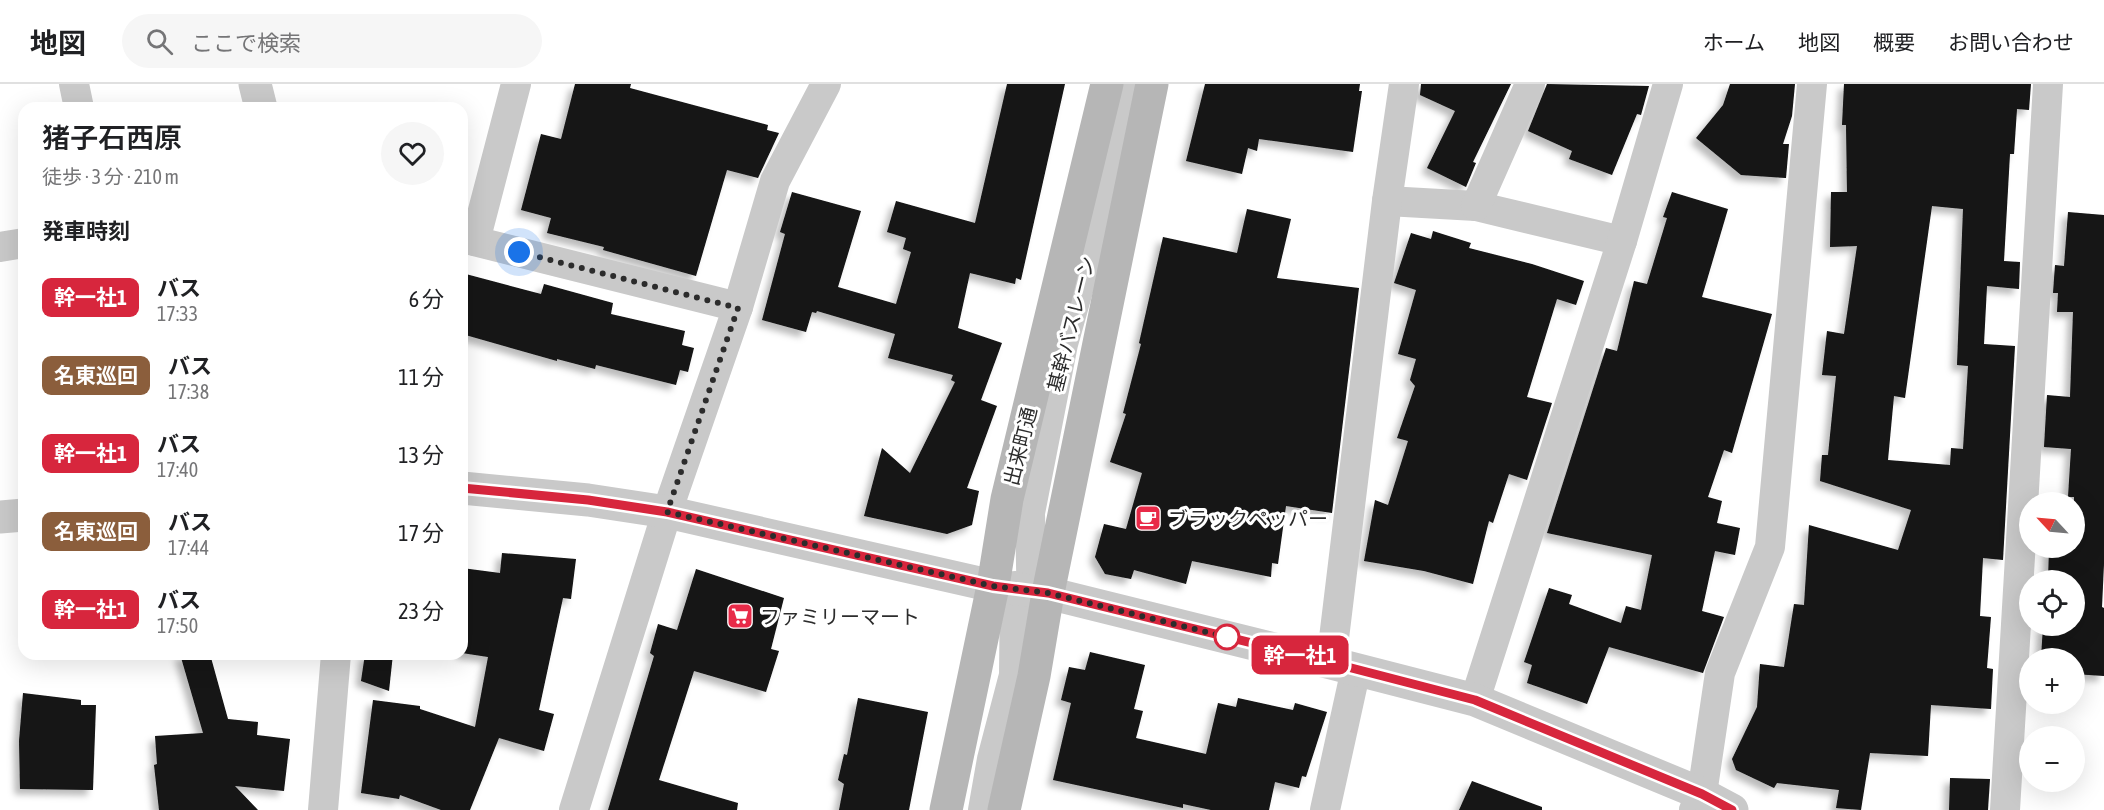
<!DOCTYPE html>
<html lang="ja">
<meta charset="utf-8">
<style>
:root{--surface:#fff;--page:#f6f6f6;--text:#202124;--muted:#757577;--line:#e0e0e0}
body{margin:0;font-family:"Asap Condensed","Noto Sans JP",sans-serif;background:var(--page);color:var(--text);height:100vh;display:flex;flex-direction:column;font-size:22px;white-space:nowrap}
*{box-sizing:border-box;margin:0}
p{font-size:20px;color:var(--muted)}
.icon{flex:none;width:33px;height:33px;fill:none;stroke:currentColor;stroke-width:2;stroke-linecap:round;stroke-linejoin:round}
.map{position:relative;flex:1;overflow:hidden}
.panel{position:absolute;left:18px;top:18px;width:450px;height:558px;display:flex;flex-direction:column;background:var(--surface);border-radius:18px;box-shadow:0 6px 24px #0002}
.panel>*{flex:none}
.badge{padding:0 12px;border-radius:9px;font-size:21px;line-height:39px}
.needle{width:39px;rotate:296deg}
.controls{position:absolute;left:2019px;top:408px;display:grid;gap:12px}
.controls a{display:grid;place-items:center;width:66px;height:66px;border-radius:50%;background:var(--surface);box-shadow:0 6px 24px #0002;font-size:30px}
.you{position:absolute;width:30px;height:30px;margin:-15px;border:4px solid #fff;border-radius:50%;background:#1a73e8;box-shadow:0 0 0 9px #1a73e833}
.map>.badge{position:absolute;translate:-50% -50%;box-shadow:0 0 0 3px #fff}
h2{padding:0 24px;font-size:22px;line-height:54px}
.round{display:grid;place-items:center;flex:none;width:63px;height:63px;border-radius:32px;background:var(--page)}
.summary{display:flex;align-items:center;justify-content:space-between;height:102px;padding:0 24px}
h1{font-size:28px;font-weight:600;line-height:45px}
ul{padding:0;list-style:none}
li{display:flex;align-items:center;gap:18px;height:78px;padding:0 24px}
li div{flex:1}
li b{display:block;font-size:22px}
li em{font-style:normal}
li .badge{min-width:66px;font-weight:700;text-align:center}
header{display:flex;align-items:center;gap:36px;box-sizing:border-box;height:84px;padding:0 30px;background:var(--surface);border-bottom:2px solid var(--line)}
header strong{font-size:28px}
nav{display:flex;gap:33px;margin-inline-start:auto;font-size:21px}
.search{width:420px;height:54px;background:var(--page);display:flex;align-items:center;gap:15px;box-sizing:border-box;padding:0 21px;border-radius:33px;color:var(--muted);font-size:22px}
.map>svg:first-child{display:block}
</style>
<header>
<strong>地図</strong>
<div class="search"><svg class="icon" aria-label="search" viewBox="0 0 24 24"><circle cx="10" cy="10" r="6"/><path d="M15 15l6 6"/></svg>ここで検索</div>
<nav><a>ホーム</a><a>地図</a><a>概要</a><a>お問い合わせ</a></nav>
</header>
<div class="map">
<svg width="2104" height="726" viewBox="0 0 2104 726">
<defs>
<filter id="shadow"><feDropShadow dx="-5.5" dy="5.5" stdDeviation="3" flood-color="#0004"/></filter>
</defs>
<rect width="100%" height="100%" fill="#fff"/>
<!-- building -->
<g fill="#131313" fill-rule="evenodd" filter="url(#shadow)">
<path d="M 575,0 L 631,0 L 630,4 L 768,41 L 767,46 L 779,49 L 758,94 L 727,86 L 696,192 L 603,166 L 604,163 L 547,149 L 551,134 L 521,126 L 541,50 L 561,55 Z"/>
<path d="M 1007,0 L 1065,0 L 1021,196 L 1016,194 L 1015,200 L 970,189 L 958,244 L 1002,259 L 981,316 L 997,322 L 967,404 L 979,407 L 972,441 L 947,450 L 864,432 L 882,364 L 910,389 L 955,298 L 951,296 L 953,291 L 888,274 L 895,250 L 817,227 L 816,229 L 812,228 L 806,248 L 762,236 L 785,150 L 780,148 L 792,108 L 861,127 L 838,203 L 896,220 L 911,168 L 903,165 L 906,154 L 887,148 L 896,117 L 975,139 Z"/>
<path d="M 1205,0 L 1360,0 L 1359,7 L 1362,7 L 1353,68 L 1259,55 L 1257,67 L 1248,64 L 1242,90 L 1186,77 Z"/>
<path d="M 1421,0 L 1511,0 L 1473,78 L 1476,79 L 1466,103 L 1427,84 L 1455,27 L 1420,11 Z"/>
<path d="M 1547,0 L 1649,2 L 1641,31 L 1637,30 L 1612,91 L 1569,75 L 1572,67 L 1528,47 Z"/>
<path d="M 1730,0 L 1795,0 L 1792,32 L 1783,60 L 1789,60 L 1786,94 L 1741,91 L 1696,54 L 1723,21 Z"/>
<path d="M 1844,0 L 2031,0 L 2029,26 L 2017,25 L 2014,70 L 2010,70 L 2004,177 L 2020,178 L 2019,205 L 1987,202 L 1984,260 L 2015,262 L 2003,476 L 1983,474 L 1980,532 L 1991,533 L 1987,584 L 1993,585 L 1991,625 L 1931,621 L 1928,672 L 1870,669 L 1861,726 L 1836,724 L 1839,706 L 1777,699 L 1774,704 L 1736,686 L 1732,675 L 1757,623 L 1760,580 L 1784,583 L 1794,520 L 1804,521 L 1809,441 L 1898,466 L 1911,426 L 1820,397 L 1822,371 L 1828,371 L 1836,292 L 1822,291 L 1827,247 L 1844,250 L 1857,162 L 1830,163 L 1831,108 L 1847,108 L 1846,41 L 1842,41 ZM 1932,122 L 1963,125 L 1957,281 L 1968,282 L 1963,365 L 1951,364 L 1950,381 L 1888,376 L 1894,312 L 1905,314 Z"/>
<path d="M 1672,108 L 1728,125 L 1702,213 L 1772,230 L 1732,369 L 1724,366 L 1708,413 L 1722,417 L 1717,439 L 1740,444 L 1735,471 L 1715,467 L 1702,527 L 1724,533 L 1703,589 L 1609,563 L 1587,620 L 1527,599 L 1532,581 L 1524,578 L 1549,504 L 1572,511 L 1569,520 L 1621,539 L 1626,522 L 1641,526 L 1652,471 L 1547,449 L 1606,264 L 1617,267 L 1634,197 L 1647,200 L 1667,134 L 1663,133 Z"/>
<path d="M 1247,125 L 1291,135 L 1277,194 L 1359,204 L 1332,429 L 1286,422 L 1278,480 L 1272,479 L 1271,493 L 1192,477 L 1186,500 L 1134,486 L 1131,495 L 1105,490 L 1095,473 L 1104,440 L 1126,445 L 1142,389 L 1110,378 L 1126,330 L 1123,329 L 1141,260 L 1139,259 L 1163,153 L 1237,169 Z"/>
<path d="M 2068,128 L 2104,131 L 2104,480 L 2102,523 L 2104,524 L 2104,592 L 2074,590 L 2074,574 L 2041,574 L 2043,542 L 2074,542 L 2074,496 L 2048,496 L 2049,464 L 2074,464 L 2074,413 L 2068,413 L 2071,365 L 2044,363 L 2047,311 L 2070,313 L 2073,228 L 2057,228 L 2058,209 L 2053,209 L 2055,181 L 2064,182 Z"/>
<path d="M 1433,147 L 1471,159 L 1469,164 L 1532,180 L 1584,197 L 1576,221 L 1557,215 L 1527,313 L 1552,319 L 1527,396 L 1509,390 L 1493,439 L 1489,437 L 1473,500 L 1424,487 L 1364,477 L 1375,416 L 1388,421 L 1408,357 L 1397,354 L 1415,302 L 1410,296 L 1416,275 L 1398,270 L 1416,206 L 1394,199 L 1411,149 L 1431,155 Z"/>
<path d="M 462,189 L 541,210 L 544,200 L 613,219 L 611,230 L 685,247 L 682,261 L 694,264 L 688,288 L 680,286 L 676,301 L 596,281 L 595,285 L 557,275 L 557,277 L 462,250 Z"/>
<path d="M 502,469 L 576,475 L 571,515 L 563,514 L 539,626 L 554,630 L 544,667 L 499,654 L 470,726 L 441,726 L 400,711 L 399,715 L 361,709 L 373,616 L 420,622 L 420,625 L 475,643 L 488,573 L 462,569 L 462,484 L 500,489 Z"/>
<path d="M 696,485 L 784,514 L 771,565 L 779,567 L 766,608 L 694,587 L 659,696 L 738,719 L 737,726 L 608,726 L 654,572 L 650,569 L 658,540 L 677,546 Z"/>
<path d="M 1090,568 L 1145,581 L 1134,625 L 1143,627 L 1136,654 L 1206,670 L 1218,619 L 1236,623 L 1238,614 L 1293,626 L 1295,619 L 1327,628 L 1306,693 L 1302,692 L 1299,704 L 1275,698 L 1269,726 L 1211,726 L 1183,720 L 1183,724 L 1053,696 L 1071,619 L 1061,616 L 1069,583 L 1085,586 Z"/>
<path d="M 180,570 L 210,570 L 228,635 L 258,638 L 257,651 L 290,655 L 284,707 L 235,702 L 258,726 L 159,726 L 154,681 L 157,680 L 155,652 L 203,649 Z"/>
<path d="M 365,570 L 393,570 L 389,607 L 361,597 Z"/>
<path d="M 23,609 L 81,616 L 81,621 L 96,621 L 93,706 L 20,705 L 19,657 Z"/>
<path d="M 858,614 L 928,628 L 909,726 L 839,726 L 844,700 L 838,696 L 844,670 L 847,671 Z"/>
<path d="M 1950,694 L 1990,695 L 1988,726 L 1949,726 Z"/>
<path d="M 1472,697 L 1542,723 L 1542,726 L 1459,726 Z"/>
</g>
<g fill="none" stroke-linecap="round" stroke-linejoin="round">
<!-- minor -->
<g stroke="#c9c9c9" stroke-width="30">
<path d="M 74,0 L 79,24"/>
<path d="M 1387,117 L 1476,122 L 1622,157"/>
<path d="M 1476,122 L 1530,0"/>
<path d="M 462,154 L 738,223"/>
<path d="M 475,157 L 516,0"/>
<path d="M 0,163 L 24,159"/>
<path d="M 1032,530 L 1030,429 L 1063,260 L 1136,0"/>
<path d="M 1331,579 L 1387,117 L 1404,0"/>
<path d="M 1475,616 L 1622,157 L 1668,0"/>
<path d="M 323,726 L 336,570"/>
<path d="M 574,726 L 667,428 L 738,223 L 775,97 L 826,0"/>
<path d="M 983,726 L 992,675 L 1014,591 L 1015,502"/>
<path d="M 1325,726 L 1356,585"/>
<path d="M 1694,726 L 1702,710 L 1720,589 L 1770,463 L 1812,0"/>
<path d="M 2005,726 L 2048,0"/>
</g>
<!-- tertiary -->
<g stroke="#c9c9c9" stroke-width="33">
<path d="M 255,0 L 261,24"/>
<path d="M 462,404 L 588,416 L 667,428 L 993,502 L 1048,509 L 1331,579 L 1475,616 L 1702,710 L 1732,726"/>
<path d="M 0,433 L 24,431"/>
</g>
<!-- secondary -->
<g stroke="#b6b6b6" stroke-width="33">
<path d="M 946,726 L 993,502 L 1007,415 L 1107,0"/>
<path d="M 1004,726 L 1034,592 L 1048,509 L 1152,0"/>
</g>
</g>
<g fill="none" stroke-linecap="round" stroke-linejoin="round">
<!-- line casing -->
<g stroke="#fff" stroke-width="14">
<path id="line" d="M 462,404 L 588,416 L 667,428 L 993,502 L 1048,509 L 1309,573 L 1475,616 L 1702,710 L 1732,726"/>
</g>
<!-- line -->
<use href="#line" stroke="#d7263d" stroke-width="9"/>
<!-- walk -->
<path stroke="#2c2c2c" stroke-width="6" stroke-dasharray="0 10.8" d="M 519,168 L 738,224 L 667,428 L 993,502 L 1048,509 L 1227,553"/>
</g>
<!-- icons -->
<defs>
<g id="cafe-square" transform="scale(1.35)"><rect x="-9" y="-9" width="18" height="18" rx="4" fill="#e82a48" stroke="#fff"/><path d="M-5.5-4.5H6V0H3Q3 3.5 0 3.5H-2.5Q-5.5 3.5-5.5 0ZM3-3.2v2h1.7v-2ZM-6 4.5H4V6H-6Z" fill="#fff"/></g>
<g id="supermarket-square" transform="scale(1.35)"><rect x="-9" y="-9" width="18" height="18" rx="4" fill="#e82a48" stroke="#fff"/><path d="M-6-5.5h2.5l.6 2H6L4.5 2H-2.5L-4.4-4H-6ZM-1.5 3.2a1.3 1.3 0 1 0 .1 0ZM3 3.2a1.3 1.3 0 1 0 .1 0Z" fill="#fff"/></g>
</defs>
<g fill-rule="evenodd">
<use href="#cafe-square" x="1148" y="434"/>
<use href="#supermarket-square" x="740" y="532"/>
</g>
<!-- markers -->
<circle fill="#fff" stroke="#d7263d" stroke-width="3" cx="1227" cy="553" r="12"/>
<g text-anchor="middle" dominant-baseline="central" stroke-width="6" stroke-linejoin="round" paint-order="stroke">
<!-- street labels -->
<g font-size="20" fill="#2c2c2c" stroke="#fff">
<text transform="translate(1071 240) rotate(-76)">基幹バスレーン</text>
<text transform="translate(1020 362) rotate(-76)">出来町通</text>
</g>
<!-- poi labels -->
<g font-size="20" fill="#2c2c2c" stroke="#fff" text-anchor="start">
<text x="1168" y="434">ブラックペッパー</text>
<text x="760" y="532">ファミリーマート</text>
</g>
</g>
</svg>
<div class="controls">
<a><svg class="needle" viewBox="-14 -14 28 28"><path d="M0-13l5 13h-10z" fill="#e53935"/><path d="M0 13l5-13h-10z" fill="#757577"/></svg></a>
<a><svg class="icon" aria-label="locate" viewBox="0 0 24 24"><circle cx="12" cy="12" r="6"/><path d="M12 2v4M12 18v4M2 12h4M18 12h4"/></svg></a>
<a>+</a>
<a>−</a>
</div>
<div class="you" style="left:519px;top:168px"></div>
<b class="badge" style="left:1300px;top:571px;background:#d7263d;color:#fff">幹一社1</b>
<section class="panel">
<div class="summary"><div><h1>猪子石西原</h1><p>徒歩 · 3 分 · 210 m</p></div><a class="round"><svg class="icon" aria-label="heart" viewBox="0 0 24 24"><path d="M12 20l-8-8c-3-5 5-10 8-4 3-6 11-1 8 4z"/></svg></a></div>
<h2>発車時刻</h2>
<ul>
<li><span class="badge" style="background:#d7263d;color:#fff">幹一社1</span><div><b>バス</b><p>17:33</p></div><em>6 分</em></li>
<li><span class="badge" style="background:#8b5e3c;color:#fff">名東巡回</span><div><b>バス</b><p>17:38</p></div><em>11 分</em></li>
<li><span class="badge" style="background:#d7263d;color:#fff">幹一社1</span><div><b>バス</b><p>17:40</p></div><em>13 分</em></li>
<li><span class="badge" style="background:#8b5e3c;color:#fff">名東巡回</span><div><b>バス</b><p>17:44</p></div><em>17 分</em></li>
<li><span class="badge" style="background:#d7263d;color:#fff">幹一社1</span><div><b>バス</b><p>17:50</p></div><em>23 分</em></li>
</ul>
</section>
</div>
